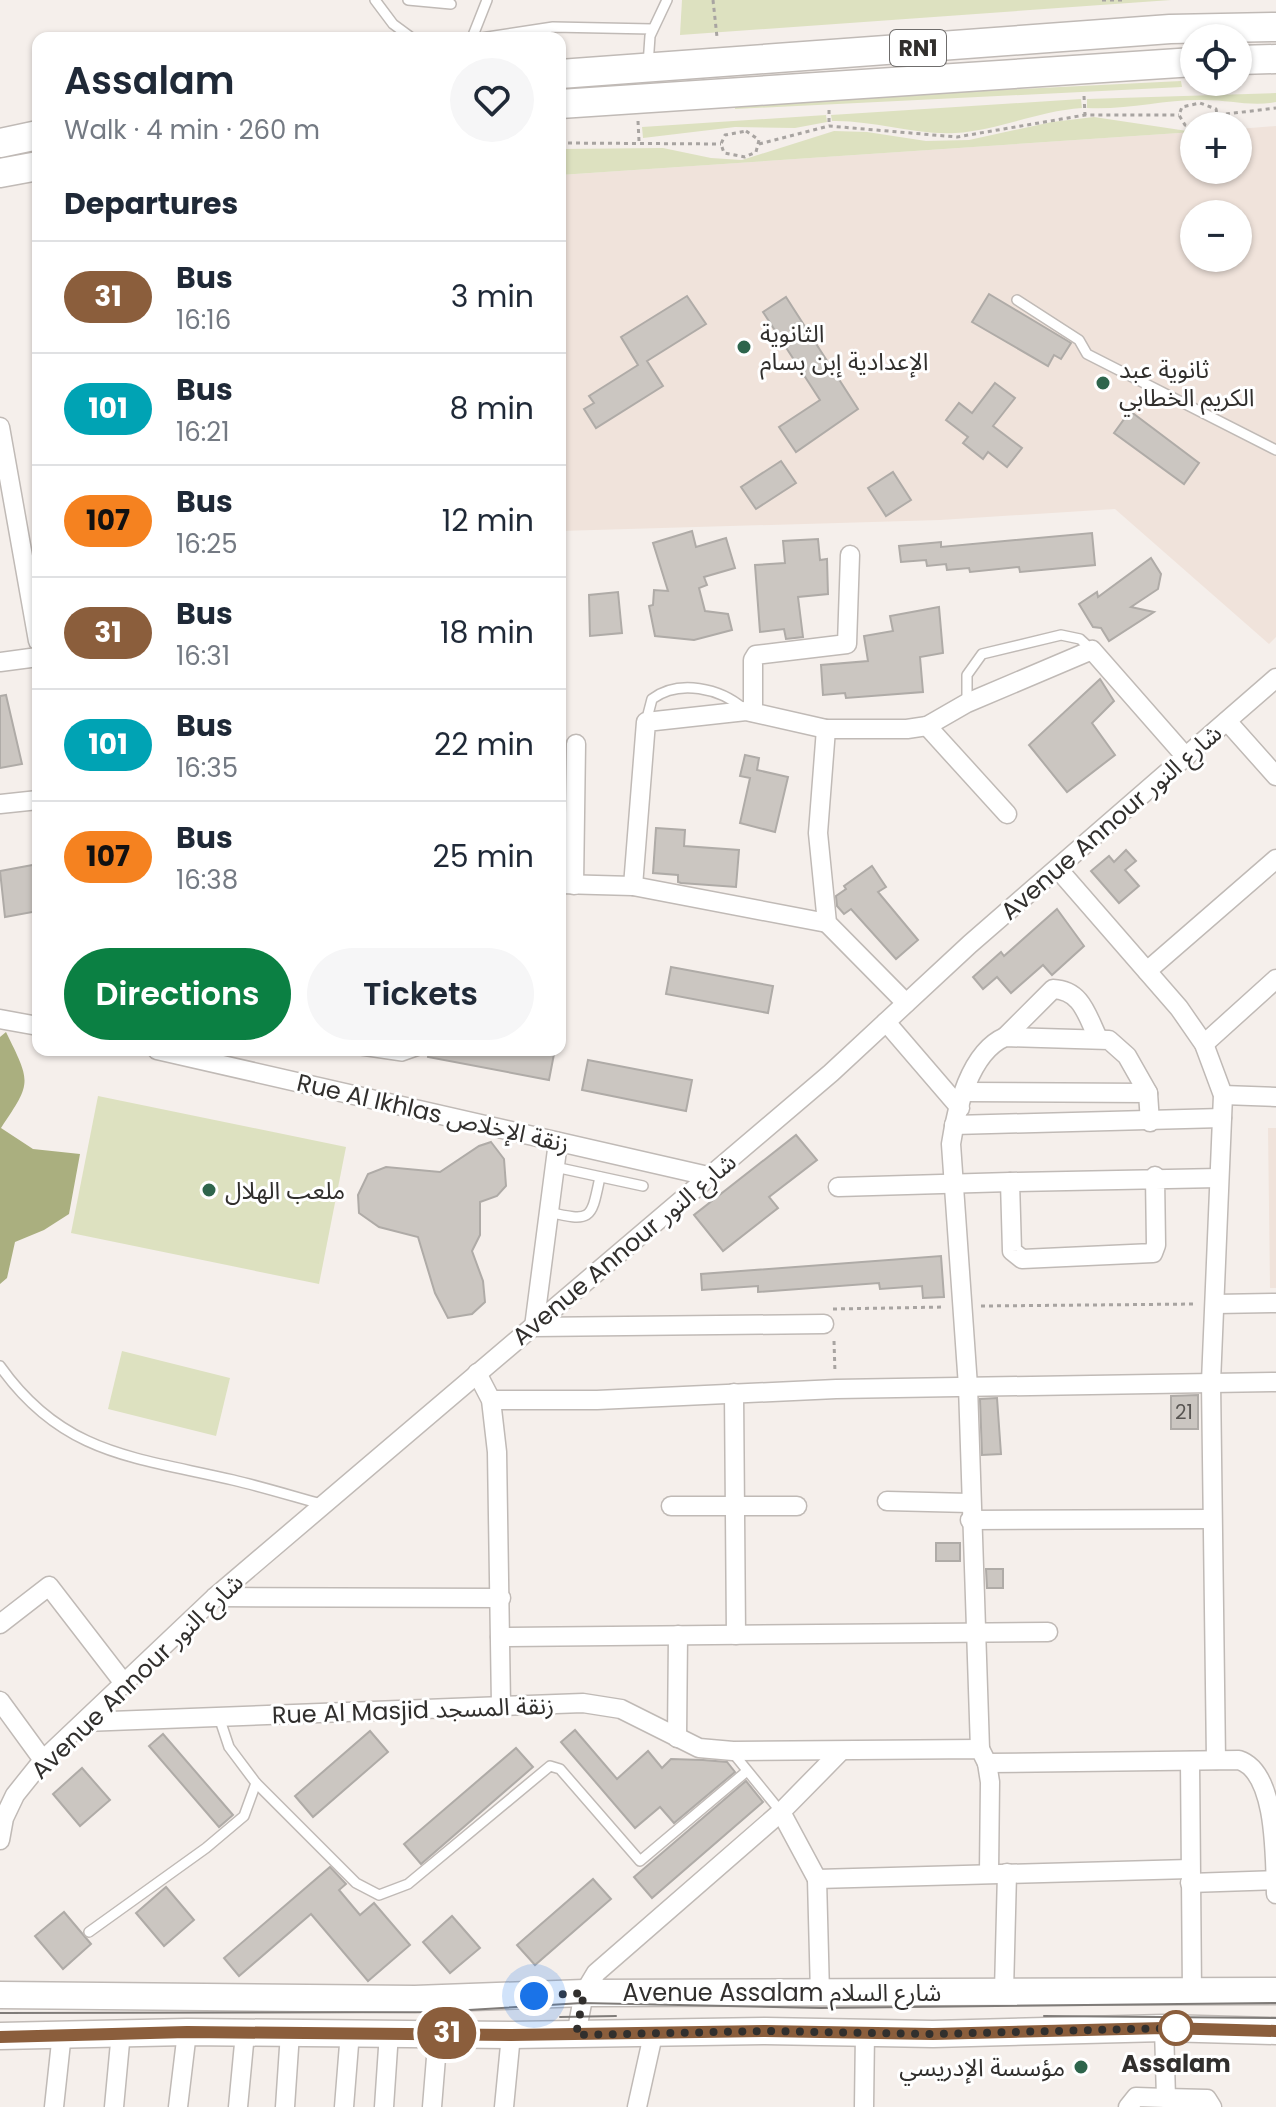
<!DOCTYPE html>
<meta charset="utf-8">
<style>
:root{--surface:#fff;--page:#f6f6f7;--text:#1f2937;--muted:#747a83;--line:#e0e1e3;--accent:#0b8043}
body{margin:0;font-family:Poppins,"Noto Sans Arabic",sans-serif;background:var(--page);color:var(--text);height:100vh;display:flex;flex-direction:column;font-size:30px;white-space:nowrap}
*{box-sizing:border-box;margin:0}
p{font-size:26px;color:var(--muted)}
.icon{flex:none;width:44px;height:44px;fill:none;stroke:currentColor;stroke-width:2;stroke-linecap:round;stroke-linejoin:round}
.map{position:relative;flex:1;overflow:hidden}
.details{position:absolute;left:32px;top:32px;width:534px;height:1024px;display:flex;flex-direction:column;background:var(--surface);border-radius:16px;box-shadow:0 2px 6px #0004}
.details>*{flex:none}
.badge{padding:0 16px;border-radius:26px;font-size:28px;line-height:52px}
.controls{position:absolute;left:1180px;top:24px;display:grid;gap:16px}
.controls a{display:grid;place-items:center;width:72px;height:72px;border-radius:50%;background:var(--surface);box-shadow:0 2px 6px #0004;font-size:40px}
.you{position:absolute;width:40px;height:40px;margin:-20px;border:6px solid #fff;border-radius:50%;background:#1a73e8;box-shadow:0 0 0 12px #1a73e833}
.map>.badge{position:absolute;translate:-50% -50%;box-shadow:0 0 0 4px #fff}
h2{padding:0 32px;font-size:30px;line-height:72px}
.round{display:grid;place-items:center;flex:none;width:84px;height:84px;border-radius:42px;background:var(--page)}
.headline{display:flex;align-items:center;justify-content:space-between;height:136px;padding:0 32px}
h1{font-size:38px;font-weight:600;line-height:60px}
.action{display:flex;gap:16px;margin-top:auto;padding:16px 32px}
.action a{flex:1;height:92px;border-radius:48px;background:var(--accent);color:#fff;font-size:32px;font-weight:600;line-height:92px;text-align:center}
.action a+a{background:var(--page);color:var(--text)}
ul{padding:0;list-style:none}
li{display:flex;align-items:center;gap:24px;height:112px;padding:0 32px;border-top:2px solid var(--line)}
li div{flex:1}
li b{display:block;font-size:30px}
li em{font-style:normal}
li .badge{min-width:88px;font-weight:700;text-align:center}
.map>svg:first-child{display:block}
</style>
<div class="map">
<svg width="1276" height="2107" viewBox="0 0 1276 2107">
<rect width="100%" height="100%" fill="#f5efeb"/>
<!-- built -->
<g fill="#f0e3db" fill-rule="evenodd">
<path d="M 1276,126 L 1276,637 L 1269,644 L 1115,509 L 940,520 L 560,531 L 560,175 L 1194,132 L 1194,170 L 1238,170 L 1238,129 ZM 1194,214 L 1238,214 L 1238,258 L 1194,258 Z"/>
<path d="M 1268,1128 L 1276,1128 L 1276,1288 L 1270,1288 Z"/>
</g>
<!-- green -->
<g fill="#dde1c0">
<path d="M 682,0 L 1171,0 L 680,35 Z"/>
<path d="M 1181,81 L 1182,87 L 735,109 L 735,103 Z"/>
<path d="M 1276,93 L 1276,102 C 1250,107 1226,99 1200,100 C 1162,100 1126,110 1087,108 L 1087,99 Z"/>
<path d="M 1081,99 L 1082,108 C 1038,111 999,130 955,133 C 913,135 873,120 832,121 L 831,115 Z"/>
<path d="M 826,115 L 827,122 L 795,128 L 735,127 L 643,138 L 642,127 Z"/>
<path d="M 1094,117 L 1194,132 L 560,175 L 560,149 L 663,148 L 711,158 L 742,160 L 834,131 L 867,132 L 926,141 L 969,140 L 1052,122 Z"/>
<path d="M 98,1096 L 346,1147 L 319,1284 L 71,1233 Z"/>
<path d="M 122,1351 L 230,1378 L 216,1436 L 108,1409 Z"/>
</g>
<!-- forest -->
<path fill="#aaaf7f" d="M 6,1032 C 31,1083 32,1082 1,1128 L 33,1149 L 80,1154 L 69,1214 L 44,1230 L 15,1242 L 7,1278 L 0,1284 L 0,1037 Z"/>
<!-- building -->
<g fill="#cbc6c1" stroke="#afaba7" stroke-width="2">
<path d="M 989,294 L 1071,343 L 1061,359 L 1054,355 L 1048,366 L 972,322 Z"/>
<path d="M 687,296 L 706,324 L 647,361 L 663,386 L 596,428 L 584,409 L 594,403 L 589,396 L 638,365 L 621,337 Z"/>
<path d="M 786,297 L 858,409 L 796,452 L 779,427 L 820,400 L 763,312 Z"/>
<path d="M 995,383 L 1015,398 L 993,426 L 1022,448 L 1007,467 L 988,452 L 983,459 L 963,443 L 968,437 L 946,420 L 959,403 L 972,413 Z"/>
<path d="M 1130,411 L 1199,463 L 1184,484 L 1114,433 Z"/>
<path d="M 781,461 L 796,483 L 756,509 L 741,487 Z"/>
<path d="M 893,472 L 911,500 L 886,516 L 868,488 Z"/>
<path d="M 692,531 L 696,547 L 726,538 L 735,568 L 704,577 L 707,585 L 699,588 L 705,611 L 728,614 L 732,630 L 694,640 L 655,636 L 649,606 L 653,605 L 654,590 L 668,591 L 653,543 Z"/>
<path d="M 1092,533 L 1095,565 L 1020,572 L 1019,567 L 970,572 L 969,568 L 947,570 L 946,564 L 927,566 L 926,560 L 901,562 L 899,546 L 941,542 L 941,547 Z"/>
<path d="M 818,539 L 820,560 L 827,559 L 828,594 L 798,597 L 803,637 L 786,639 L 784,629 L 760,632 L 755,565 L 785,563 L 783,541 Z"/>
<path d="M 1151,558 L 1161,574 L 1158,589 L 1131,607 L 1154,612 L 1109,641 L 1101,628 L 1093,627 L 1079,604 L 1097,592 L 1098,597 Z"/>
<path d="M 618,592 L 622,633 L 590,636 L 589,595 Z"/>
<path d="M 939,607 L 943,653 L 920,657 L 923,692 L 846,698 L 845,693 L 823,695 L 821,665 L 868,661 L 864,636 L 893,631 L 890,616 Z"/>
<path d="M 1100,679 L 1114,701 L 1092,723 L 1115,755 L 1067,792 L 1029,745 Z"/>
<path d="M 6,695 L 22,764 L 0,768 L 0,696 Z"/>
<path d="M 745,755 L 759,758 L 757,770 L 788,777 L 775,832 L 740,823 L 750,778 L 740,776 Z"/>
<path d="M 656,828 L 685,830 L 684,846 L 739,850 L 736,887 L 681,883 L 678,882 L 678,875 L 653,873 Z"/>
<path d="M 1126,850 L 1136,861 L 1125,870 L 1139,886 L 1119,903 L 1091,871 L 1109,856 L 1114,862 Z"/>
<path d="M 38,864 L 38,911 L 5,917 L 0,871 Z"/>
<path d="M 872,866 L 886,887 L 878,892 L 918,940 L 896,959 L 851,909 L 844,914 L 837,906 L 836,896 L 846,889 L 844,886 Z"/>
<path d="M 1057,909 L 1084,946 L 1052,975 L 1043,965 L 1011,993 L 997,977 L 983,989 L 973,977 L 1001,952 L 1004,956 Z"/>
<path d="M 671,967 L 773,986 L 768,1013 L 666,994 Z"/>
<path d="M 429,1050 L 535,1050 L 554,1054 L 549,1080 L 428,1057 Z"/>
<path d="M 588,1060 L 692,1080 L 686,1111 L 582,1090 Z"/>
<path d="M 796,1135 L 817,1160 L 769,1197 L 778,1208 L 723,1251 L 694,1215 Z"/>
<path d="M 491,1142 L 504,1159 L 506,1186 L 497,1196 L 480,1202 L 480,1235 L 472,1251 L 483,1281 L 485,1302 L 472,1314 L 448,1318 L 435,1293 L 418,1237 L 379,1227 L 359,1213 L 358,1195 L 368,1174 L 386,1167 L 440,1172 L 479,1146 Z"/>
<path d="M 941,1256 L 944,1297 L 923,1298 L 922,1286 L 880,1289 L 879,1283 L 758,1292 L 758,1286 L 702,1290 L 701,1274 Z"/>
<path d="M 1198,1395 L 1198,1429 L 1171,1429 L 1171,1396 Z"/>
<path d="M 997,1398 L 1001,1454 L 982,1455 L 980,1399 Z"/>
<rect x="936" y="1543" width="24" height="18"/>
<path d="M 986,1569 L 1003,1569 L 1003,1588 L 987,1588 Z"/>
<path d="M 575,1730 L 617,1779 L 648,1751 L 662,1768 L 671,1759 L 703,1760 L 727,1762 L 735,1772 L 674,1823 L 660,1807 L 635,1828 L 561,1742 Z"/>
<path d="M 370,1731 L 388,1752 L 313,1817 L 295,1796 Z"/>
<path d="M 163,1734 L 233,1815 L 219,1827 L 149,1746 Z"/>
<path d="M 516,1748 L 533,1767 L 421,1864 L 404,1844 Z"/>
<path d="M 82,1768 L 110,1800 L 80,1826 L 53,1794 Z"/>
<path d="M 746,1781 L 763,1802 L 652,1898 L 634,1877 Z"/>
<path d="M 330,1867 L 346,1884 L 339,1890 L 360,1915 L 374,1903 L 410,1945 L 368,1981 L 311,1914 L 239,1976 L 224,1958 Z"/>
<path d="M 593,1879 L 611,1899 L 535,1965 L 517,1945 Z"/>
<path d="M 166,1887 L 194,1920 L 164,1946 L 136,1913 Z"/>
<path d="M 64,1912 L 91,1944 L 63,1969 L 35,1936 Z"/>
<path d="M 452,1916 L 480,1948 L 450,1973 L 423,1942 Z"/>
</g>
<g fill="none" stroke-linecap="round" stroke-linejoin="round">
<!-- service casing -->
<g stroke="#c0bab6" stroke-width="12">
<g id="service">
<path d="M 375,0 L 393,24 L 412,38"/>
<path d="M 408,0 L 451,4"/>
<path d="M 472,38 L 487,0"/>
<path d="M 481,38 L 553,27 L 652,29"/>
<path d="M 648,65 L 650,36 L 667,0"/>
<path d="M 1017,300 L 1079,340 L 1087,354 L 1276,450"/>
<path d="M 967,703 L 967,675 L 982,654 L 1061,635 L 1080,639 L 1092,650"/>
<path d="M 646,722 L 652,699 C 679,679 720,688 744,709"/>
<path d="M 361,1050 L 402,1056 L 419,1050"/>
<path d="M 555,1167 L 643,1186"/>
<path d="M 548,1212 C 592,1222 591,1220 600,1177"/>
<path d="M 0,1366 C 63,1455 135,1457 233,1480 C 263,1487 292,1496 321,1504"/>
<path d="M 733,1753 L 781,1812"/>
<path d="M 256,1783 L 356,1883 L 379,1895 L 408,1884 L 550,1766 L 560,1769 L 640,1861 L 747,1771"/>
<path d="M 89,1932 L 206,1848 L 244,1816 L 256,1783 L 229,1747 L 219,1717"/>
</g>
</g>
<!-- minor casing -->
<g stroke="#c0bab6" stroke-width="21">
<g id="minor">
<path d="M 0,427 L 38,641"/>
<path d="M 0,662 L 38,657"/>
<path d="M 753,712 L 753,660 L 756,655 L 847,644 L 850,555"/>
<path d="M 1227,721 L 1276,776"/>
<path d="M 927,726 L 1007,814"/>
<path d="M 826,729 L 818,833 L 827,923 L 906,1003"/>
<path d="M 0,804 L 38,800"/>
<path d="M 1058,869 L 1179,1008 L 1204,1044 L 1223,1095 L 1211,1382 L 1216,1760"/>
<path d="M 560,884 L 633,886 L 827,923"/>
<path d="M 574,885 L 576,744"/>
<path d="M 633,886 L 646,722 L 746,711 L 826,729 L 907,729 L 927,726 L 967,703 L 1092,650 L 1186,757"/>
<path d="M 1147,971 L 1276,859"/>
<path d="M 0,1019 L 38,1026"/>
<path d="M 886,1022 L 960,1108"/>
<path d="M 1005,1037 L 1053,989 C 1082,990 1087,1016 1098,1038"/>
<path d="M 1204,1044 L 1276,979"/>
<path d="M 157,1050 L 708,1176"/>
<path d="M 966,1092 L 1148,1093 L 1150,1122"/>
<path d="M 1223,1095 L 1276,1097"/>
<path d="M 954,1125 L 1222,1118"/>
<path d="M 558,1142 L 534,1327 L 824,1324"/>
<path d="M 1155,1176 L 1156,1245 L 1153,1253 L 1022,1259 L 1012,1251 L 1010,1182 L 1219,1178"/>
<path d="M 838,1187 L 1010,1182"/>
<path d="M 1216,1304 L 1276,1303"/>
<path d="M 477,1373 L 491,1400 L 497,1452 L 501,1705"/>
<path d="M 734,1393 L 736,1635"/>
<path d="M 491,1400 L 597,1400 L 836,1389 L 1276,1382"/>
<path d="M 887,1501 L 970,1503"/>
<path d="M 671,1506 L 797,1506"/>
<path d="M 970,1520 L 1211,1519"/>
<path d="M 215,1597 L 501,1598"/>
<path d="M 0,1624 L 49,1586 L 123,1682"/>
<path d="M 500,1637 L 1048,1632"/>
<path d="M 0,1701 L 43,1760"/>
<path d="M 84,1722 L 583,1703 L 621,1709 L 699,1748 L 733,1751 L 980,1749 L 987,1763 L 1239,1760 C 1276,1772 1275,1853 1276,1894"/>
<path d="M 677,1738 L 678,1635"/>
<path d="M 980,1749 L 968,1386 L 951,1144 C 956,1110 970,1052 1005,1037 L 1109,1040 L 1127,1056 L 1148,1093"/>
<path d="M 1190,1761 L 1192,1993"/>
<path d="M 987,1763 L 990,1782 L 989,1873"/>
<path d="M 781,1812 L 817,1879 L 1190,1869"/>
<path d="M 0,1840 L 4,1818 L 15,1795 L 43,1760 L 215,1597 L 831,1073 L 970,944 L 1276,678"/>
<path d="M 817,1879 L 820,1994"/>
<path d="M 1190,1883 L 1276,1880"/>
<path d="M 1004,1991 L 1007,1873"/>
<path d="M 1164,2028 L 1166,2098 L 1207,2099 L 1212,2107"/>
<path d="M 576,2035 L 584,1993 L 596,1973 L 781,1812 L 841,1751"/>
<path d="M 54,2107 L 62,2033"/>
<path d="M 114,2107 L 121,2032"/>
<path d="M 178,2107 L 187,2032"/>
<path d="M 238,2107 L 245,2033"/>
<path d="M 285,2107 L 290,2033"/>
<path d="M 344,2107 L 350,2032"/>
<path d="M 384,2107 L 389,2033"/>
<path d="M 432,2107 L 438,2033"/>
<path d="M 504,2107 L 511,2035"/>
<path d="M 637,2107 L 653,2035"/>
<path d="M 864,2107 L 865,2032"/>
<path d="M 1128,2107 L 1136,2097 L 1166,2098"/>
</g>
</g>
<!-- secondary casing -->
<g stroke="#c0bab6" stroke-width="29">
<g id="secondary">
<path d="M 0,1995 L 415,1999 L 584,1993 L 1276,1991"/>
<path d="M 0,2036 L 187,2032 L 511,2035 L 765,2031 L 933,2034 L 1164,2028 L 1276,2031"/>
</g>
</g>
<!-- primary casing -->
<g stroke="#c0bab6" stroke-width="31">
<g id="primary">
<path d="M 1238,60 L 1276,59"/>
<path d="M 560,74 L 1170,29 L 1276,27"/>
<path d="M 560,104 L 1194,62"/>
<path d="M 0,143 L 38,135"/>
<path d="M 0,173 L 38,166"/>
</g>
</g>
<!-- path -->
<g stroke="#a8a4a1" stroke-width="3" stroke-dasharray="4 4" stroke-linecap="butt">
<path d="M 713,0 L 717,37"/>
<path d="M 1102,0 L 1122,0"/>
<path d="M 1084,96 L 1085,115"/>
<path d="M 829,110 L 829,126"/>
<path d="M 1218,115 L 1276,108"/>
<path d="M 638,121 L 639,141"/>
<path d="M 1194,127 L 1185,125 L 1179,115 L 1182,107 L 1200,103 L 1216,109 L 1218,119 L 1210,126"/>
<path d="M 746,131 L 759,140 L 756,152 L 745,157 L 724,153 L 721,144 L 725,135 Z"/>
<path d="M 560,143 L 721,144"/>
<path d="M 759,144 L 829,126 L 957,137 L 1085,115 L 1179,115"/>
<path d="M 981,1306 L 1197,1304"/>
<path d="M 833,1309 L 945,1307"/>
<path d="M 834,1341 L 835,1373"/>
</g>
<!-- service -->
<use href="#service" stroke="#fff" stroke-width="9"/>
<!-- minor -->
<use href="#minor" stroke="#fff" stroke-width="18"/>
<!-- secondary -->
<use href="#secondary" stroke="#fff" stroke-width="26"/>
<!-- primary -->
<use href="#primary" stroke="#fff" stroke-width="28"/>
<!-- tram -->
<g stroke="#7f7b78" stroke-width="2">
<path d="M 0,2013 L 436,2012 L 582,2003 L 821,2008 L 1276,2003"/>
<path d="M 1044,2016 L 1276,2018"/>
<path d="M 560,2017 L 616,2016"/>
</g>
</g>
<g fill="none" stroke-linecap="round" stroke-linejoin="round">
<!-- line casing -->
<g stroke="#fff" stroke-width="18">
<path id="line" d="M 0,2037 L 187,2032 L 511,2035 L 765,2031 L 933,2034 L 1164,2028 L 1276,2031"/>
</g>
<!-- line -->
<use href="#line" stroke="#8b5e3c" stroke-width="12"/>
<!-- walk -->
<path stroke="#312f2d" stroke-width="8" stroke-dasharray="0 14.4" d="M 534,1996 L 584,1993 L 576,2035 L 765,2031 L 933,2034 L 1176,2028"/>
</g>
<!-- markers -->
<g fill="#2e654c" stroke="#fff" stroke-width="3">
<circle cx="744" cy="347" r="8"/>
<circle cx="1103" cy="383" r="8"/>
<circle cx="209" cy="1190" r="8"/>
<circle cx="1081" cy="2067" r="8"/>
</g>
<circle fill="#fff" stroke="#8b5e3c" stroke-width="4" cx="1176" cy="2028" r="16"/>
<g text-anchor="middle" dominant-baseline="central" stroke-width="6" stroke-linejoin="round" paint-order="stroke">
<!-- number labels -->
<g font-size="20" fill="#585552">
<text x="1184" y="1412">21</text>
</g>
<!-- shield labels -->
<rect fill="#fff" stroke="#6f6d6c" stroke-width="2" x="890" y="30" width="56" height="36" rx="6"/>
<g font-size="22" font-weight="bold" fill="#312f2d">
<text x="918" y="48">RN1</text>
</g>
<!-- poi labels -->
<g font-size="24" fill="#312f2d" stroke="#fff" text-anchor="start">
<text x="760" y="333">الثانوية<tspan x="760" dy="28">الإعدادية إبن بسام</tspan></text>
<text x="1119" y="369">ثانوية عبد<tspan x="1119" dy="28">الكريم الخطابي</tspan></text>
<text x="225" y="1190">ملعب الهلال</text>
<text x="1065" y="2067" text-anchor="end">مؤسسة الإدريسي</text>
</g>
<!-- street labels -->
<g font-size="24" fill="#312f2d" stroke="#fff">
<text transform="translate(1111 822) rotate(-41)">Avenue Annour شارع النور</text>
<text transform="translate(433 1113) rotate(13)">Rue Al Ikhlas زنقة الإخلاص</text>
<text transform="translate(624 1249) rotate(-40)">Avenue Annour شارع النور</text>
<text transform="translate(137 1676) rotate(-44)">Avenue Annour شارع النور</text>
<text transform="translate(413 1710) rotate(-2)">Rue Al Masjid زنقة المسجد</text>
<text x="782" y="1992">Avenue Assalam شارع السلام</text>
</g>
<!-- stop labels -->
<g font-size="24" font-weight="bold" fill="#312f2d" stroke="#fff">
<text x="1176" y="2063">Assalam</text>
</g>
</g>
</svg>
<div class="controls">
<a><svg class="icon" aria-label="locate" viewBox="0 0 24 24"><circle cx="12" cy="12" r="6"/><path d="M12 2v4M12 18v4M2 12h4M18 12h4"/></svg></a>
<a>+</a>
<a>−</a>
</div>
<div class="you" style="left:534px;top:1996px"></div>
<b class="badge" style="left:447px;top:2033px;background:#8b5e3c;color:#fff">31</b>
<section class="details">
<div class="headline"><div><h1>Assalam</h1><p>Walk · 4 min · 260 m</p></div><a class="round"><svg class="icon" aria-label="heart" viewBox="0 0 24 24"><path d="M12 20l-8-8c-3-5 5-10 8-4 3-6 11-1 8 4z"/></svg></a></div>
<h2>Departures</h2>
<ul>
<li><span class="badge" style="background:#8b5e3c;color:#fff">31</span><div><b>Bus</b><p>16:16</p></div><em>3 min</em></li>
<li><span class="badge" style="background:#00a3b4;color:#fff">101</span><div><b>Bus</b><p>16:21</p></div><em>8 min</em></li>
<li><span class="badge" style="background:#f58220;color:#111">107</span><div><b>Bus</b><p>16:25</p></div><em>12 min</em></li>
<li><span class="badge" style="background:#8b5e3c;color:#fff">31</span><div><b>Bus</b><p>16:31</p></div><em>18 min</em></li>
<li><span class="badge" style="background:#00a3b4;color:#fff">101</span><div><b>Bus</b><p>16:35</p></div><em>22 min</em></li>
<li><span class="badge" style="background:#f58220;color:#111">107</span><div><b>Bus</b><p>16:38</p></div><em>25 min</em></li>
</ul>
<div class="action"><a>Directions</a><a>Tickets</a></div>
</section>
</div>
